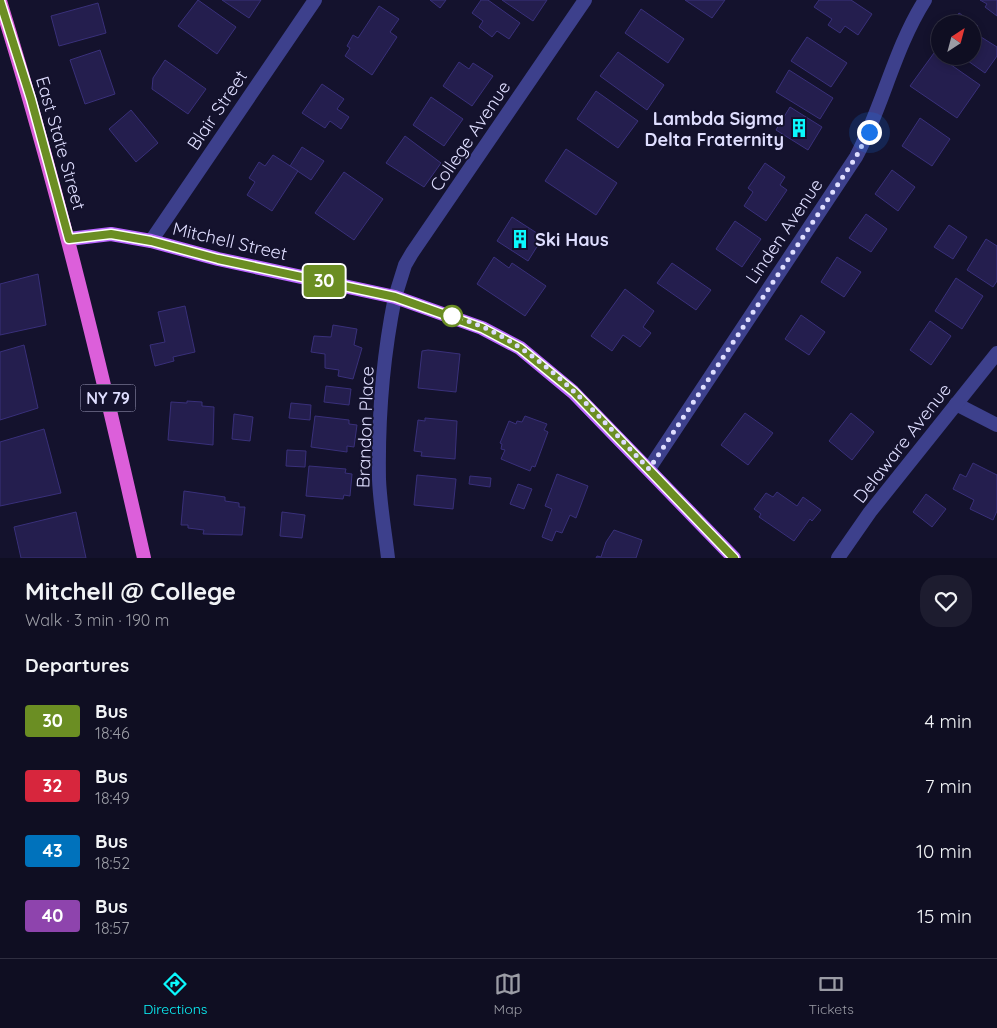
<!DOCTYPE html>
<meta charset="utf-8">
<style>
:root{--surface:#0f0e22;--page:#1d1c2f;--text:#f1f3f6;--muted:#9b9ca5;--line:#2f2e40;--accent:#0bf9fe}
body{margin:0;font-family:Quicksand,sans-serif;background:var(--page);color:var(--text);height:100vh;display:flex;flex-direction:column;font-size:19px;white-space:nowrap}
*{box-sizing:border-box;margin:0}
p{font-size:16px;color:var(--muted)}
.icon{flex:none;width:28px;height:28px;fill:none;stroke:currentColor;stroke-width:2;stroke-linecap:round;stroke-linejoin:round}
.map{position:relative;height:558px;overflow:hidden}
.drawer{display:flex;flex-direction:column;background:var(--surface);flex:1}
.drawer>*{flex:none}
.badge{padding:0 10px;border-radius:4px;font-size:18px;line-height:32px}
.needle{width:32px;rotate:36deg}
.fabs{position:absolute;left:931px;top:15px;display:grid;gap:10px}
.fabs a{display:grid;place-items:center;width:50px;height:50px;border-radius:50%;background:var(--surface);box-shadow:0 2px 8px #0003,0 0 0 1px var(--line);font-size:25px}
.you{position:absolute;width:25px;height:25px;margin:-12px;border:4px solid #fff;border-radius:50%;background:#1a73e8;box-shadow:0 0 0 8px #1a73e833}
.map>.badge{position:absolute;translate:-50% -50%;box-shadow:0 0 0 2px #fff}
h2{padding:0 25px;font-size:19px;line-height:45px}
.round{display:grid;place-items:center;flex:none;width:52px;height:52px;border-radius:20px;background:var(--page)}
.overview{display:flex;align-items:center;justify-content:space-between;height:85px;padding:0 25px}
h1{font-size:24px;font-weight:700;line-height:38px}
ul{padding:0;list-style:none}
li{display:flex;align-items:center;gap:15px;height:65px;padding:0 25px}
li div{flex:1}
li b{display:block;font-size:19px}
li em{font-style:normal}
li .badge{min-width:55px;font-weight:700;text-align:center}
.tab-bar{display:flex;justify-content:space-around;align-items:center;height:70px;border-top:1px solid var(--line);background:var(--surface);font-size:14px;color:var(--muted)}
.tab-bar a{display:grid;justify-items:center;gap:2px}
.tab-bar .active{color:var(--accent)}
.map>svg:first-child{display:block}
</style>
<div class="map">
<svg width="997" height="558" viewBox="0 0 997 558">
<rect width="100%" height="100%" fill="#14122d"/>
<!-- building -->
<g fill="#241e4e" stroke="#39307a">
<path d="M 198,0 L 236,27 L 217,54 L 178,26 Z"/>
<path d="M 222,0 L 261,0 L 249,18 Z"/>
<path d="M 430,0 L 446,0 L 440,8 Z"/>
<path d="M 481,0 L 488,0 L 520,23 L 509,39 L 497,31 L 492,37 L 479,27 L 483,21 L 472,13 Z"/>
<path d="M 502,0 L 547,0 L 533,21 Z"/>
<path d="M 685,0 L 725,0 L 712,18 Z"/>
<path d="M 819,0 L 851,0 L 872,14 L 858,35 L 845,26 L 840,33 L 828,25 L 832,19 L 814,7 Z"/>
<path d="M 980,0 L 997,0 L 997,16 L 985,7 L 987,4 Z"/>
<path d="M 98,3 L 106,33 L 59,46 L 51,16 Z"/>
<path d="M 379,6 L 399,19 L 390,32 L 397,37 L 372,75 L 345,56 L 350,48 L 347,46 L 353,35 L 358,38 Z"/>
<path d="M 641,9 L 684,39 L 668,63 L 625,33 Z"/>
<path d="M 959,13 L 978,26 L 973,32 L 997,47 L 997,56 L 985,73 L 961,56 L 972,56 L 972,24 L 952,24 Z"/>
<path d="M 807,37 L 847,63 L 831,87 L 791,61 Z"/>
<path d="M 100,50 L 115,94 L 85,104 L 70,60 Z"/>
<path d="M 618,52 L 664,85 L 647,110 L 600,76 Z"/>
<path d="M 934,53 L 980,85 L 957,118 L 910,86 Z"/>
<path d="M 165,60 L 206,89 L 188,114 L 152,89 L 153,78 Z"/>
<path d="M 459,62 L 469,69 L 473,63 L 493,76 L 472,106 L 443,86 Z"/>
<path d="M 789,70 L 833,98 L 820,119 L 776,92 Z"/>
<path d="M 322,84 L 344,99 L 337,109 L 349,117 L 341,129 L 330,121 L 325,128 L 302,113 Z"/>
<path d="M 596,91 L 638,121 L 618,148 L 577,119 Z"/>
<path d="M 431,97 L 463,119 L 444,146 L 413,125 Z"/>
<path d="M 790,107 L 822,127 L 808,150 L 776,130 Z"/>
<path d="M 131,110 L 158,143 L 136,162 L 109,129 Z"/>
<path d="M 920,118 L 950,139 L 932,166 L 902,146 Z"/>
<path d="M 405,136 L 441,163 L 424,187 L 386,163 Z"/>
<path d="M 302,147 L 324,161 L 311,180 L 290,166 Z"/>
<path d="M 566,149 L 617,183 L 596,215 L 545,181 Z"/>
<path d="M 273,155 L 298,171 L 272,211 L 247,195 L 255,182 L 249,178 L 259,162 L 265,166 Z"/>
<path d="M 765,163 L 785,177 L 780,185 L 787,190 L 766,221 L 744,206 L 753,192 L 748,188 Z"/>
<path d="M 892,170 L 915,187 L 898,211 L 875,194 Z"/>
<path d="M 344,172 L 383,199 L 354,240 L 315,213 Z"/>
<path d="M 866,214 L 887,229 L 871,252 L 849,238 Z"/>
<path d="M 512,217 L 543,237 L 528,261 L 497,241 Z"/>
<path d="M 735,221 L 761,239 L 742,267 L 716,249 Z"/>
<path d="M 949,225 L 967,237 L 953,259 L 934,247 Z"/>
<path d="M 986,239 L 997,246 L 997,281 L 993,287 L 967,270 Z"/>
<path d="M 494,257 L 509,268 L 512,263 L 546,286 L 525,316 L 477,284 Z"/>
<path d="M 837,257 L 861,272 L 844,297 L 821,282 Z"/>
<path d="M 672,263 L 711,290 L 696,310 L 657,283 Z"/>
<path d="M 38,274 L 46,325 L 0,335 L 0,284 Z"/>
<path d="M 956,278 L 983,296 L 962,329 L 935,311 Z"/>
<path d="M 625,289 L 654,311 L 643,327 L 651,333 L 640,347 L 623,335 L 612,351 L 591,336 Z"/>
<path d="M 185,306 L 195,352 L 173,357 L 174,361 L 155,366 L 150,345 L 165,342 L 158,312 Z"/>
<path d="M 801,315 L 825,332 L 809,355 L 785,339 Z"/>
<path d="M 930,321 L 951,336 L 931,365 L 910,350 Z"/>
<path d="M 333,325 L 357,329 L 354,345 L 362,348 L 353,379 L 338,376 L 339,370 L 325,368 L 325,354 L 311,352 L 314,336 L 331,337 Z"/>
<path d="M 24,345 L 38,408 L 0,420 L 0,352 Z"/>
<path d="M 428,350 L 460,354 L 456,392 L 418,388 L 422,351 Z"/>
<path d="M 326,386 L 351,389 L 349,405 L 324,402 Z"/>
<path d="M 187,401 L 202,402 L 202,406 L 214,407 L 213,445 L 168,440 L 171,402 L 187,403 Z"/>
<path d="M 291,403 L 311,405 L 310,420 L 289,418 Z"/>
<path d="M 745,413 L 773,433 L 748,465 L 721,445 Z"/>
<path d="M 851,413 L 874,432 L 852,460 L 829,441 Z"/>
<path d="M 234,414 L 253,417 L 250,441 L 232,439 Z"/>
<path d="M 315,416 L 349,420 L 349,424 L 357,425 L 354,447 L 347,446 L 347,452 L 311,447 Z"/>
<path d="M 525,416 L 547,424 L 544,430 L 548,432 L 535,467 L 532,466 L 530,471 L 501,459 L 505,450 L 501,449 L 502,444 L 500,443 L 509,421 L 516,424 L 517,421 L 522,422 Z"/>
<path d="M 425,418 L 457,421 L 455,459 L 421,456 L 422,452 L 414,451 L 418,420 L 425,421 Z"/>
<path d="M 44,429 L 61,493 L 0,506 L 0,442 Z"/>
<path d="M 287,450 L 306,451 L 305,467 L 286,466 Z"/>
<path d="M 973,463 L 997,475 L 997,511 L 993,520 L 970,509 L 974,500 L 953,489 L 960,474 L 966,477 Z"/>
<path d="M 309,466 L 346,469 L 345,473 L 352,474 L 350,496 L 344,495 L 343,499 L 306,496 Z"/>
<path d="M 557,474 L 588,486 L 576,518 L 570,515 L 562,533 L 556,531 L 552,541 L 542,537 L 552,509 L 545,506 Z"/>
<path d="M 417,475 L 456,479 L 453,509 L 414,505 Z"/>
<path d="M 470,476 L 491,478 L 490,487 L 469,484 Z"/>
<path d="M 518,484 L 532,489 L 524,509 L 510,504 Z"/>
<path d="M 184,491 L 225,497 L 225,501 L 239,503 L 239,507 L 245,507 L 242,535 L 203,534 L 204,530 L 188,528 L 188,525 L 181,525 Z"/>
<path d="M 777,492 L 797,506 L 803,497 L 821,510 L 812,521 L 810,519 L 794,541 L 759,517 L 761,514 L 754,509 L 766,493 L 773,497 Z"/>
<path d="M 926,494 L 946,509 L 932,527 L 913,512 Z"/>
<path d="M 76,512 L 86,558 L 21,558 L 14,527 Z"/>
<path d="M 282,512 L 305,515 L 302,538 L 280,536 Z"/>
<path d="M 614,530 L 642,540 L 636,558 L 596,558 L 597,556 L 601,557 L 606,542 Z"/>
</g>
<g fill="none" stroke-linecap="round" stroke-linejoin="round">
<!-- minor -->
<g stroke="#3d408c" stroke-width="14">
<path d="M 151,241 L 315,0"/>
<path d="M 956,404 L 997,425"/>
<path d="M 649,469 L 856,157 C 883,106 894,49 925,0"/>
<path d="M 388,558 C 385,532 380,505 379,479 C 378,418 383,356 395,297"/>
<path d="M 838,558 L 870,512 L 997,353"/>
</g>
<!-- tertiary -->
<path stroke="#3d408c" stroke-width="14" d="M 395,297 L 405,265 L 412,253 L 585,0"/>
<!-- primary -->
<path stroke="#b965fe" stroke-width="14" d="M 69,239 L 111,234 L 151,241 L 218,259 L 395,297 L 482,328 L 520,348 L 573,392 L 734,558"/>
<!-- trunk -->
<path stroke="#dc5fda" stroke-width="14" d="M 0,1 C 57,185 102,371 144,558"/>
</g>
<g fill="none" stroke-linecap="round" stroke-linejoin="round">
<!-- line casing -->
<g stroke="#fff" stroke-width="11">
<path id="line" d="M 0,1 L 31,99 L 69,239 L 111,234 L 151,241 L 218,259 L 395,297 L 482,328 L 520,348 L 574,392 L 734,558"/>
</g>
<!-- line -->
<use href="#line" stroke="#6b8e23" stroke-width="8"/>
<!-- walk -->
<path stroke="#dfdeff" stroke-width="5" stroke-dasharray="0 9" d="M 452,316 C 534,338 593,411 649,469 L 856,157 L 869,132"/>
</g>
<!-- icons -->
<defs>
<g id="building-bare" transform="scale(1.5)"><path d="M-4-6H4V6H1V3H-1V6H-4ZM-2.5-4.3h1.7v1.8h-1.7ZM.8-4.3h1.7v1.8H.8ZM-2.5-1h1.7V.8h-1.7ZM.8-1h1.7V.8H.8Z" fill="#0bf9fe" stroke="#14122d" stroke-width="2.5" paint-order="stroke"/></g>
</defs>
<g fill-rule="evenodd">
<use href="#building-bare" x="799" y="128"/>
<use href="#building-bare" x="520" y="239"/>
</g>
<!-- markers -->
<circle fill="#fff" stroke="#6b8e23" stroke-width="2.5" cx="452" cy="316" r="10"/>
<g text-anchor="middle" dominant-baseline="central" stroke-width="4" stroke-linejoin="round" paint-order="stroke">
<!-- shield labels -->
<rect fill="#14122d" stroke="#a2a1c0" stroke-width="1" x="80.5" y="384.5" width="55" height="27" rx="4"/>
<g font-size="16" font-weight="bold" fill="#dfdeff">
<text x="108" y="398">NY 79</text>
</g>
<!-- street labels -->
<g font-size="18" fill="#dfdeff" stroke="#14122d">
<text transform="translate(217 110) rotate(-56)">Blair Street</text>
<text transform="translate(470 136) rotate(-56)">College Avenue</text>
<text transform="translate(61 143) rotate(74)">East State Street</text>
<text transform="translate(784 231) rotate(-56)">Linden Avenue</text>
<text transform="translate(230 241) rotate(13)">Mitchell Street</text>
<text transform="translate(365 427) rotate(-88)">Brandon Place</text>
<text transform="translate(902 443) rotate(-52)">Delaware Avenue</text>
</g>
<!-- poi labels -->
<g font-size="18" font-weight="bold" fill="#dfdeff" stroke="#14122d" text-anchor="end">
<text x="784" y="118">Lambda Sigma<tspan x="784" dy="21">Delta Fraternity</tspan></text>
<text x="535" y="239" text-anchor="start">Ski Haus</text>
</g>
</g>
</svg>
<div class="fabs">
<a><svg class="needle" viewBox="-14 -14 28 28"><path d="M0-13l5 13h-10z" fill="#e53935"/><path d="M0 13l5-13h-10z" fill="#9b9ca5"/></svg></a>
</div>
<div class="you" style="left:869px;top:132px"></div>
<b class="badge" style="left:324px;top:281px;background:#6b8e23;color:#fff">30</b>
</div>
<section class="drawer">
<div class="overview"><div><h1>Mitchell @ College</h1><p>Walk · 3 min · 190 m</p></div><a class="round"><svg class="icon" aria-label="heart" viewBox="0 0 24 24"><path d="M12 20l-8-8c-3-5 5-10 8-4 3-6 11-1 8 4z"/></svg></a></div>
<h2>Departures</h2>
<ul>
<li><span class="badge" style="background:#6b8e23;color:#fff">30</span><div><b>Bus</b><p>18:46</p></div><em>4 min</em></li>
<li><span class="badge" style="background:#d7263d;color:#fff">32</span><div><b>Bus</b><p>18:49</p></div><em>7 min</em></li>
<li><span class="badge" style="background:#0072bc;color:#fff">43</span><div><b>Bus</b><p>18:52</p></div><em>10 min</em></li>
<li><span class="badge" style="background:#8e44ad;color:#fff">40</span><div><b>Bus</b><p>18:57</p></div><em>15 min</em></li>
</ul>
</section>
<nav class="tab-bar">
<a class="active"><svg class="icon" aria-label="directions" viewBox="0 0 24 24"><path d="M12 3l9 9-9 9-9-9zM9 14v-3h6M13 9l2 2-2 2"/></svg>Directions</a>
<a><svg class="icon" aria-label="map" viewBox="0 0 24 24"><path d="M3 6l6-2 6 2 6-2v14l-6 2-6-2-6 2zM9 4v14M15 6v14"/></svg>Map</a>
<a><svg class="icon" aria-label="tickets" viewBox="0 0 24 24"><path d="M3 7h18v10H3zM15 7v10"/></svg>Tickets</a>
</nav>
